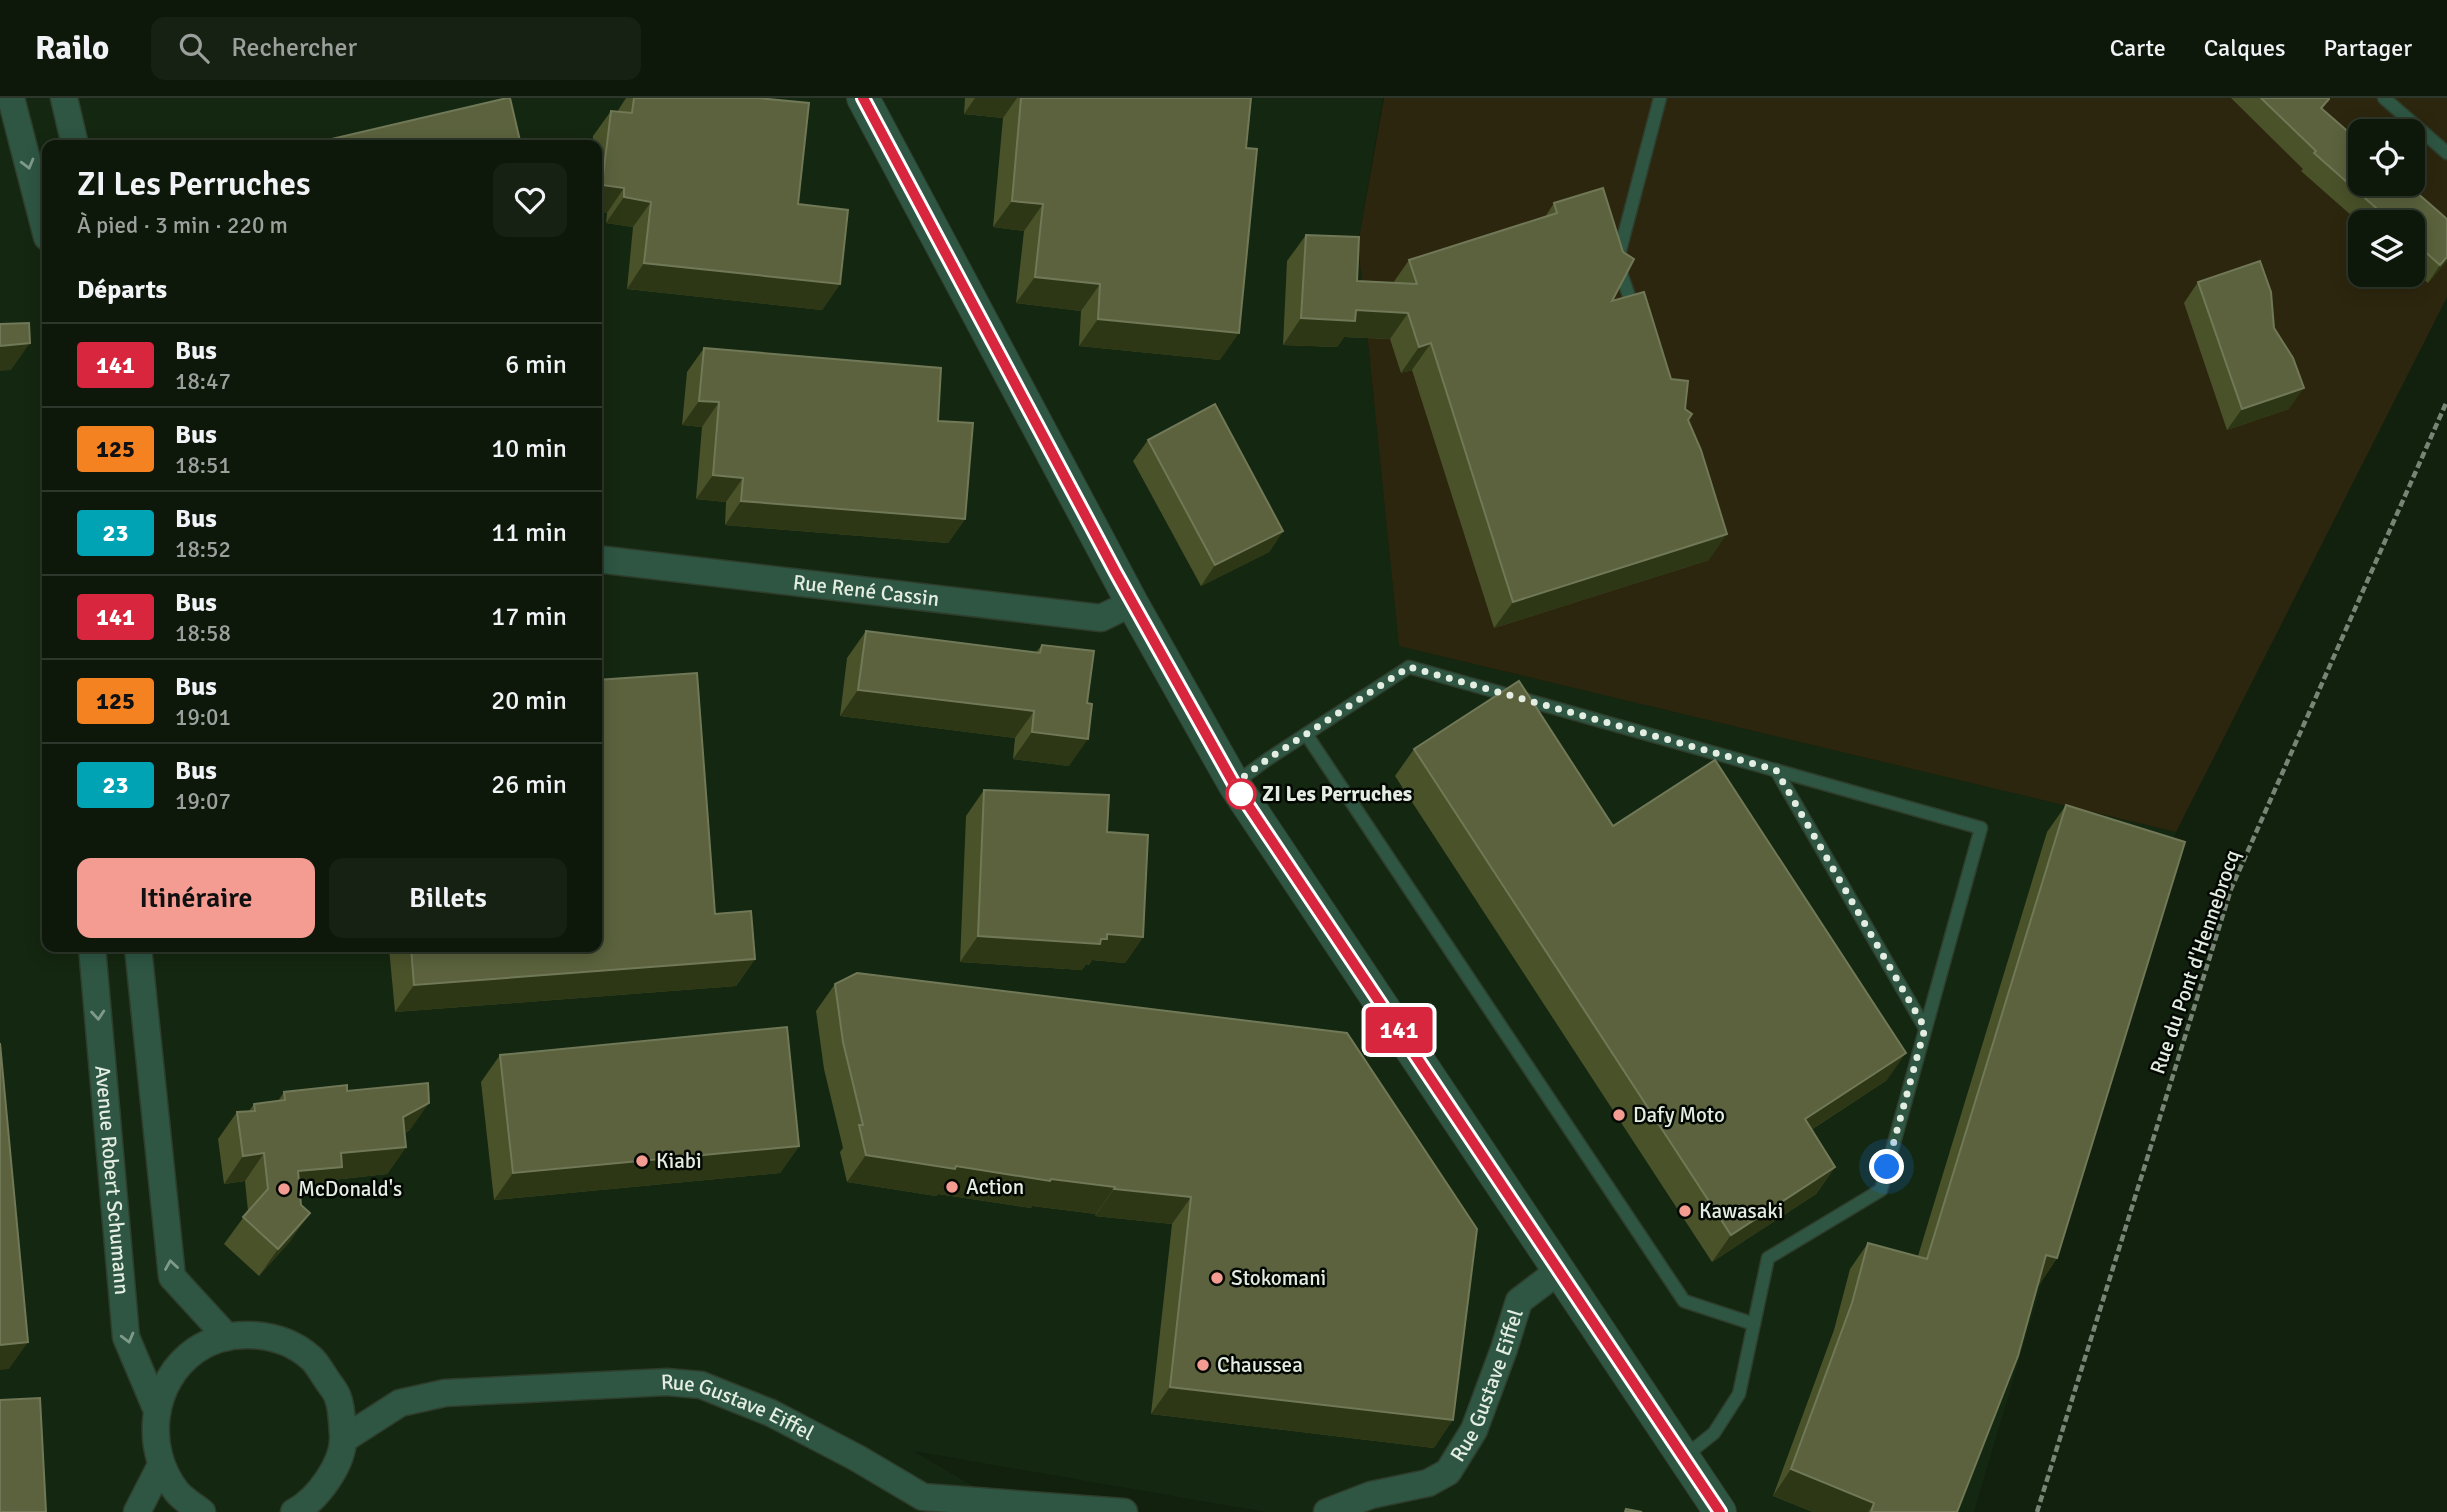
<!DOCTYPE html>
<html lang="fr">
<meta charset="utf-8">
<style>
:root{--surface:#0e180a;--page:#172113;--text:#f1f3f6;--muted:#9ba09c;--line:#2e372b;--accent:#f59c92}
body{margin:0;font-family:Signika,sans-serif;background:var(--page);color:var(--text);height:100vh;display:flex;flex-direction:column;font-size:26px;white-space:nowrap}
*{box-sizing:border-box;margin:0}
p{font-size:23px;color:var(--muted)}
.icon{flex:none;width:38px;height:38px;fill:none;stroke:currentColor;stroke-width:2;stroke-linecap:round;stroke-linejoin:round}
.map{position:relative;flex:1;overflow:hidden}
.details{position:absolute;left:42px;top:42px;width:560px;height:812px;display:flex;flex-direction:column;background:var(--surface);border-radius:14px;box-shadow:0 4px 18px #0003,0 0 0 2px var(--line)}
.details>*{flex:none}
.badge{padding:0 14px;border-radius:5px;font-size:24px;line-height:46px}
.controls{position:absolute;left:2348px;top:21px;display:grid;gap:14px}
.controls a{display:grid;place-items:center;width:77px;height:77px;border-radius:14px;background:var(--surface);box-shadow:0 4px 18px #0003,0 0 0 2px var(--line);font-size:35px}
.you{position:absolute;width:35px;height:35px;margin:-18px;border:5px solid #fff;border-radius:50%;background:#1a73e8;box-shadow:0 0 0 10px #1a73e833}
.map>.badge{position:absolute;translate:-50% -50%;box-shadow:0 0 0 4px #fff}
h2{padding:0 35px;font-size:26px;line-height:63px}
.round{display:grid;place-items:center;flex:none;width:74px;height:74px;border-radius:14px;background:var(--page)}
.overview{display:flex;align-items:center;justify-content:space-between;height:119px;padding:0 35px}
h1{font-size:33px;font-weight:600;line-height:52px}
.action{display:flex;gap:14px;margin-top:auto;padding:14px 35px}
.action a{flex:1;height:80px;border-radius:14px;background:var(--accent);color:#111;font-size:28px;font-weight:600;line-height:80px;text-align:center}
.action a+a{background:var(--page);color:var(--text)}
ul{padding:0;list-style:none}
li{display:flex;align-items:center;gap:21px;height:84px;padding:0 35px;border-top:2px solid var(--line)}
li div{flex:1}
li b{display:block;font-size:26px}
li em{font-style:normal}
li .badge{min-width:77px;font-weight:700;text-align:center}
header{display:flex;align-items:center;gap:42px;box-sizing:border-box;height:98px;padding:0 35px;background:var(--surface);border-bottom:2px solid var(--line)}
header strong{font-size:33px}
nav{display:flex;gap:38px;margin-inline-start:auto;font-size:24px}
.search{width:490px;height:63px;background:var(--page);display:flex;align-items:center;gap:18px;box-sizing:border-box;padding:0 24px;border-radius:14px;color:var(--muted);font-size:26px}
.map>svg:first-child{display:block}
</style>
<header>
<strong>Railo</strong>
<div class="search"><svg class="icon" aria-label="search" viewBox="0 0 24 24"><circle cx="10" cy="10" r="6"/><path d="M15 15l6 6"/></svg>Rechercher</div>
<nav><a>Carte</a><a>Calques</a><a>Partager</a></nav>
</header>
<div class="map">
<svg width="2447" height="1414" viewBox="0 0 2447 1414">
<rect width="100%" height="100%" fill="#12200e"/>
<!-- built -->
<path fill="#142710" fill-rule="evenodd" d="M 0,0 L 1383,0 L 1358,146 L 1399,548 L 2176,734 L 1974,1414 L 1265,1414 L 913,1353 L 1018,1414 L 0,1414 ZM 47,47 L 597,47 L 597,849 L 47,849 Z"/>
<!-- green -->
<path fill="#2d260e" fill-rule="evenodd" d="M 1384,0 L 2447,0 L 2447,199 L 2176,734 L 1399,548 L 1358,146 ZM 2361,33 L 2413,33 L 2413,86 L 2361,86 ZM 2361,124 L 2413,124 L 2413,177 L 2361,177 Z"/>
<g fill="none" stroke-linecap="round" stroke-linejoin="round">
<!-- service casing -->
<g stroke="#2f3d2c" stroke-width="15">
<g id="service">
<path d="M 2384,0 L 2447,55"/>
<path d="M 1634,212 L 1617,164 L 1660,0"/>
<path d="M 1306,636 L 1684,1203 L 1754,1226"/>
<path d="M 1776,672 L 1925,930"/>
<path d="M 1234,686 L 1268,661 L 1409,569 L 1981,730 L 1881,1092 L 1768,1160 L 1739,1296 L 1714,1335 L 1684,1359"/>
</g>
</g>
<!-- minor casing -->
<g stroke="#2f3d2c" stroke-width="29">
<g id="minor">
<path d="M 11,0 L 47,139"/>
<path d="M 64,0 L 75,47"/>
<path id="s1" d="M 597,461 L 1101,520 L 1132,505"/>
<path id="s2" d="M 92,849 L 126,1239 L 156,1310"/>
<path d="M 138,849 L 172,1179 L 227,1239"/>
<path id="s3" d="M 344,1341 L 400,1305 L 445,1295 L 667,1284 L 701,1287 L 771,1315 L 857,1360 L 923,1399 L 1124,1414"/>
<path d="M 137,1414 L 161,1367"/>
<path d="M 202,1414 C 194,1408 184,1402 177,1394 C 143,1351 150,1284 196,1252 C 230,1229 281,1233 311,1260 C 317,1265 322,1275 327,1282 C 330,1287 336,1293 338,1300 C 342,1310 342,1325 343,1337 C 345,1365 317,1402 294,1414"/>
<path id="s4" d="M 1327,1414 L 1371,1397 L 1428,1385 L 1448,1374 L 1474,1332 L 1504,1251 L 1519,1203 L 1560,1172"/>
</g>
</g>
<!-- tertiary casing -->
<g stroke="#2f3d2c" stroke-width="34">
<path id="tertiary" d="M 863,0 L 1132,505 L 1234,686 L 1720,1414"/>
</g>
<!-- path -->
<path stroke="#788475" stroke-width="4.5" stroke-dasharray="7 3.5" stroke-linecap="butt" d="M 2037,1414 L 2231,791 L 2447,303"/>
<!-- service -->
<use href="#service" stroke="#2e5643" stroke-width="12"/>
<!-- minor -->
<use href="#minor" stroke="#2e5643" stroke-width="26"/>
<!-- tertiary -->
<use href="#tertiary" stroke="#2e5643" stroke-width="32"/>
</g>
<!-- wall -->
<g fill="#4a522a">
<path d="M 626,0 L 758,0 L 798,106 L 840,186 L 822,212 L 627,191 L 633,129 L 606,125 L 607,115 L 597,114 L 597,47 L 592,47 L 593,38 L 611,13 L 617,14 Z"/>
<path d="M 965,0 L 1251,0 L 1220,262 L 1079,248 L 1081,213 L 1016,205 L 1024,133 L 993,129 L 1003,20 L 964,16 Z"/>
<path d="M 2231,0 L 2329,0 L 2329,1 L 2322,11 L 2447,121 L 2447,163 L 2428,185 L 2413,172 L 2413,124 L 2361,124 L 2361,126 L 2301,73 L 2303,71 Z"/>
<path d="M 1554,105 L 1612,203 L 1671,281 L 1685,311 L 1688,322 L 1709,462 L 1494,530 L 1412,272 L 1401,275 L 1390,241 L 1344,239 L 1337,249 L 1283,247 L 1287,163 L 1306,137 L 1357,183 L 1393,185 L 1409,162 L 1545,119 Z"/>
<path d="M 2198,184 L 2274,230 L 2289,311 L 2227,332 L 2184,205 Z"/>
<path d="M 704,250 L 938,323 L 965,421 L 948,445 L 725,427 L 726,404 L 696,401 L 702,329 L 682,327 L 687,274 Z"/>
<path d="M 1148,342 L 1283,433 L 1269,454 L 1201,488 L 1133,363 Z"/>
<path d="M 866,533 L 1036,554 L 1042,547 L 1069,668 L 1013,661 L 1015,640 L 840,618 L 847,560 Z"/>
<path d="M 1414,651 L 1613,728 L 1887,982 L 1811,1032 L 1835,1069 L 1816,1096 L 1712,1164 L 1395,678 Z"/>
<path d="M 984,692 L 1107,734 L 1143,839 L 1125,865 L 1092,862 L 1089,867 L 1086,866 L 1082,872 L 960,864 L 966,718 Z"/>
<path d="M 2066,707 L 2057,1160 L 2039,1187 L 2038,1186 L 1957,1414 L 1813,1414 L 1773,1398 L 1834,1232 L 1850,1171 L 1868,1145 L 1918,1158 L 2047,734 Z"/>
<path d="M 715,816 L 755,861 L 736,888 L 395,914 L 389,850 L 367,850 L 367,849 L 597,849 Z"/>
<path d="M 835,886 L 1347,935 L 1434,1350 L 1151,1316 L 1172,1126 L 1095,1118 L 1096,1116 L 1032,1108 L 1031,1110 L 938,1096 L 936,1098 L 847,1084 L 840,1054 L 843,1050 L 824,971 L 816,913 Z"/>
<path d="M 500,957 L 799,1048 L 780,1075 L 494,1102 L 481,984 Z"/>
<path d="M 347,993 L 410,1032 L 405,1035 L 406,1049 L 387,1076 L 333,1082 L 323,1096 L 301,1098 L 291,1142 L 259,1178 L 224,1146 L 248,1113 L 245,1083 L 224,1086 L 218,1041 L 237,1014 L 249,1013 L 254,1006 L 278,1003 L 284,994 Z"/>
</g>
<!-- shaded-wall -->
<g fill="#2d3716">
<path d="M 975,0 L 1017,0 L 1003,20 L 964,16 Z"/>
<path d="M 602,87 L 624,90 L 607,115 L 597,114 L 597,94 Z"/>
<path d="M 624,99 L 651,104 L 633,129 L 606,125 Z"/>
<path d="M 1012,103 L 1043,106 L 1024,133 L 993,129 Z"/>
<path d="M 2447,159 L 2447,163 L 2428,185 L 2440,167 Z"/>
<path d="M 644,165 L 840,186 L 822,212 L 627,191 Z"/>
<path d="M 1035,179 L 1100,186 L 1081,213 L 1016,205 Z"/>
<path d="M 1356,212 L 1408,215 L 1390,241 L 1344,239 L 1337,249 L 1283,247 L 1301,220 Z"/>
<path d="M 1098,221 L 1239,235 L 1220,262 L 1079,248 Z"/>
<path d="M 30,245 L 11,272 L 0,273 L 0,248 Z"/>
<path d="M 1431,245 L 1412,272 L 1401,275 L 1419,249 Z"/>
<path d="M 2304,290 L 2289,311 L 2227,332 L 2242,311 Z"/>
<path d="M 699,303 L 719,304 L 702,329 L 682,327 Z"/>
<path d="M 713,377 L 743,380 L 726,404 L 696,401 Z"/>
<path d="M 741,403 L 965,421 L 948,445 L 725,427 Z"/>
<path d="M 1283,433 L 1269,454 L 1201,488 L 1215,467 Z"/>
<path d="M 1727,436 L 1709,462 L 1494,530 L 1513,504 Z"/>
<path d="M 858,592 L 1034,613 L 1015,640 L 840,618 Z"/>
<path d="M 1032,634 L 1088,641 L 1069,668 L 1013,661 Z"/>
<path d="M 1107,836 L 1143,839 L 1125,865 L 1092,862 L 1089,867 L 1086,866 L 1082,872 L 960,864 L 978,838 L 1101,841 Z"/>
<path d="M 368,849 L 390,849 L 389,850 L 367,850 Z"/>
<path d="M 755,861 L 736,888 L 395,914 L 414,887 Z"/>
<path d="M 1906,955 L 1887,982 L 1786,1048 L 1805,1021 Z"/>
<path d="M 429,1005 L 410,1032 L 384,1046 L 403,1019 Z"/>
<path d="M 799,1048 L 780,1075 L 494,1102 L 513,1075 Z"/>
<path d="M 406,1049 L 387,1076 L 333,1082 L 323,1096 L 279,1100 L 298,1073 L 341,1055 Z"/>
<path d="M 264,1055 L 245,1083 L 224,1086 L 243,1058 Z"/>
<path d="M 866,1057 L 1051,1081 L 1115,1089 L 1096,1116 L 1032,1108 L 1031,1110 L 938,1096 L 936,1098 L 847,1084 Z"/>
<path d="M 1835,1069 L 1816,1096 L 1712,1164 L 1731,1137 Z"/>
<path d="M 1114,1091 L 1191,1099 L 1172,1126 L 1095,1118 Z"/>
<path d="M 310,1115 L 291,1142 L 259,1178 L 278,1151 Z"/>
<path d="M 2046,1157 L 2057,1160 L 2039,1187 L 2027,1183 Z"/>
<path d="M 28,1244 L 9,1271 L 0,1272 L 0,1247 Z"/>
<path d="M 1170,1289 L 1453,1322 L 1434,1350 L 1151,1316 Z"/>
<path d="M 1791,1371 L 1874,1405 L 1868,1414 L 1813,1414 L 1773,1398 Z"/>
</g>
<!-- building -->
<g fill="#5b623d" stroke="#707857" stroke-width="2">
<path d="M 507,0 L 510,0 L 521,47 L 306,47 Z"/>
<path d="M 634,0 L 758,0 L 809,5 L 798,106 L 848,112 L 840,186 L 644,165 L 651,104 L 624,99 L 624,90 L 602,87 L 611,13 L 632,15 Z"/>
<path d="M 1021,0 L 1251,0 L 1246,50 L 1257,51 L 1239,235 L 1098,221 L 1100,186 L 1035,179 L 1043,106 L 1012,103 Z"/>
<path d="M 2261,0 L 2329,0 L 2329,1 L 2321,10 L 2361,45 L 2361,86 L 2407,86 L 2447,121 L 2447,159 L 2440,167 L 2413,143 L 2413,124 L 2392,124 L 2314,55 L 2316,53 Z"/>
<path d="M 1603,90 L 1623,154 L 1634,161 L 1612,203 L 1644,194 L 1671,281 L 1688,283 L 1685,311 L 1692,316 L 1688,322 L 1701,352 L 1727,436 L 1513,504 L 1431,245 L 1419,249 L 1408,215 L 1356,212 L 1355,223 L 1301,220 L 1306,137 L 1359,139 L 1357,183 L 1417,186 L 1409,162 L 1557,115 L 1554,105 Z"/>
<path d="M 2260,163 L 2271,194 L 2274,230 L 2293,260 L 2304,290 L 2242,311 L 2198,184 Z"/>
<path d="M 29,225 L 30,245 L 0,248 L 0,226 Z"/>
<path d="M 704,250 L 941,270 L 938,323 L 973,325 L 965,421 L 741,403 L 743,380 L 713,377 L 719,304 L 699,303 Z"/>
<path d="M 1215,306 L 1283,433 L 1215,467 L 1148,342 Z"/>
<path d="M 866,533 L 1040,555 L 1042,547 L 1094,553 L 1087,605 L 1092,606 L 1088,641 L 1032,634 L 1034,613 L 858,592 Z"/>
<path d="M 697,575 L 715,816 L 751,813 L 755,861 L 414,887 L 411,849 L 597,849 L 597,582 Z"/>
<path d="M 1519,583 L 1613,728 L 1715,662 L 1906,955 L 1805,1021 L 1835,1069 L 1731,1137 L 1414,651 Z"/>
<path d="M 984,692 L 1109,697 L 1107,734 L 1148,737 L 1143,839 L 1107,836 L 1107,841 L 1101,841 L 1100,846 L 978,838 Z"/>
<path d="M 2066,707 L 2185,744 L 2057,1160 L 2046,1157 L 2018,1258 L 1957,1414 L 1871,1414 L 1874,1405 L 1791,1371 L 1852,1205 L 1868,1145 L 1927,1161 Z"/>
<path d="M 857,875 L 1347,935 L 1477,1131 L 1453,1322 L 1170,1289 L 1191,1099 L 1114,1091 L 1115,1089 L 1051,1081 L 1050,1083 L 956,1068 L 955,1071 L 866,1057 L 859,1027 L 863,1027 L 843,944 L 835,886 Z"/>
<path d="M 787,929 L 799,1048 L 513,1075 L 500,957 Z"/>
<path d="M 0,945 L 28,1244 L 0,1247 Z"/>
<path d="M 428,985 L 429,1005 L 403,1019 L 406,1049 L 341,1055 L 342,1069 L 298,1073 L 301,1107 L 310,1115 L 278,1151 L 243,1119 L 268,1091 L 264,1055 L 243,1058 L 237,1014 L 255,1013 L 254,1006 L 285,1002 L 284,994 L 347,987 L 347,993 Z"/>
<path d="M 40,1300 L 46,1414 L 0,1414 L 0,1302 Z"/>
<path d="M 1626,1411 L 1642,1414 L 1625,1414 Z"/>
</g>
<!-- one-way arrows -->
<defs><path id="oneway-chevron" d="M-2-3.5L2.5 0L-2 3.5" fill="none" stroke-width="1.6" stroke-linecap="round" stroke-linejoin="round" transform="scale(1.75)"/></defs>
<g stroke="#7f9a8a">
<use href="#oneway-chevron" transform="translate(28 66) rotate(75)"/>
<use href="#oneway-chevron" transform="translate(98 917) rotate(85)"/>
<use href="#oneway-chevron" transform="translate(171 1167) rotate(-99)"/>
<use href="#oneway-chevron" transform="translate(128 1240) rotate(75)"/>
</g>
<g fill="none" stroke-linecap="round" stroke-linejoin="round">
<!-- line casing -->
<g stroke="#fff" stroke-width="16">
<path id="line" d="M 863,0 L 1116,475 L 1234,686 L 1720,1414"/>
</g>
<!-- line -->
<use href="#line" stroke="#d7263d" stroke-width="10"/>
<!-- walk -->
<path stroke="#e3ede1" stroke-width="7" stroke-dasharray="0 12.6" d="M 1241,696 L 1234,686 L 1268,661 L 1409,569 L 1776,672 L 1925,930 L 1887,1069"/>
</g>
<!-- markers -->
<circle fill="#fff" stroke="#d7263d" stroke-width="3.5" cx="1241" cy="696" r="14"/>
<g fill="#f59c92" stroke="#040803" stroke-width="2.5">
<circle cx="1619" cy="1017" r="7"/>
<circle cx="642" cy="1063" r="7"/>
<circle cx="952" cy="1089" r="7"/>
<circle cx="284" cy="1091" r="7"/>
<circle cx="1685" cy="1113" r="7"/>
<circle cx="1217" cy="1180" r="7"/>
<circle cx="1203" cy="1267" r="7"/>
</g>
<g text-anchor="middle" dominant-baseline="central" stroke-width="5" stroke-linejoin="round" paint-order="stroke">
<!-- street labels -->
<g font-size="21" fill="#e3ede1" stroke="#040803">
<text stroke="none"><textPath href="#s1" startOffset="271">Rue René Cassin</textPath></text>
<text transform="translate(2195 864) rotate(-71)">Rue du Pont d'Hennebrocq</text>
<text stroke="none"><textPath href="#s2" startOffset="234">Avenue Robert Schumann</textPath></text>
<text stroke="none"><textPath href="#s4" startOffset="224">Rue Gustave Eiffel</textPath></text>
<text stroke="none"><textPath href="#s3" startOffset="410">Rue Gustave Eiffel</textPath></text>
</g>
<!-- stop labels -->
<g font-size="21" font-weight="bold" fill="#e3ede1" stroke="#040803" text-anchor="start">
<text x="1262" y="696">ZI Les Perruches</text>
</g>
<!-- poi labels -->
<g font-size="21" fill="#e3ede1" stroke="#040803" text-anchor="start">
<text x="1633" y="1017">Dafy Moto</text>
<text x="656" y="1063">Kiabi</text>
<text x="966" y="1089">Action</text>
<text x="298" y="1091">McDonald's</text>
<text x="1699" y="1113">Kawasaki</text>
<text x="1231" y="1180">Stokomani</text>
<text x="1217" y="1267">Chaussea</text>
</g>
</g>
</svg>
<div class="controls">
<a><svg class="icon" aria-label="locate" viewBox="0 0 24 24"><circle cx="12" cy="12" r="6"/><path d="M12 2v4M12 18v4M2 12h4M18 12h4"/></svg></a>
<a><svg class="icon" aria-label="layers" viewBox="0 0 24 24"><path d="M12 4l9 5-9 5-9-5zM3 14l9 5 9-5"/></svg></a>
</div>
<div class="you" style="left:1887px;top:1069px"></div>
<b class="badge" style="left:1399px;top:932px;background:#d7263d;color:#fff">141</b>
<section class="details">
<div class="overview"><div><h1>ZI Les Perruches</h1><p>À pied · 3 min · 220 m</p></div><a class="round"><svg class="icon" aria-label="heart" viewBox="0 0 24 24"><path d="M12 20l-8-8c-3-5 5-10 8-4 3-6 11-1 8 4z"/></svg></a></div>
<h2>Départs</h2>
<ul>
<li><span class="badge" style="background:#d7263d;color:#fff">141</span><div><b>Bus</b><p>18:47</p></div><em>6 min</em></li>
<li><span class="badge" style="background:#f58220;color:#111">125</span><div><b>Bus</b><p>18:51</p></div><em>10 min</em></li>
<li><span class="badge" style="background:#00a3b4;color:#fff">23</span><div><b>Bus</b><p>18:52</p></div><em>11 min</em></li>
<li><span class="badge" style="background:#d7263d;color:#fff">141</span><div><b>Bus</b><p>18:58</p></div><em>17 min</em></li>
<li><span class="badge" style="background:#f58220;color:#111">125</span><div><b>Bus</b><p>19:01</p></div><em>20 min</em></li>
<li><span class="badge" style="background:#00a3b4;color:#fff">23</span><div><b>Bus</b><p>19:07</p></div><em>26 min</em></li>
</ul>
<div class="action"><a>Itinéraire</a><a>Billets</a></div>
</section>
</div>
